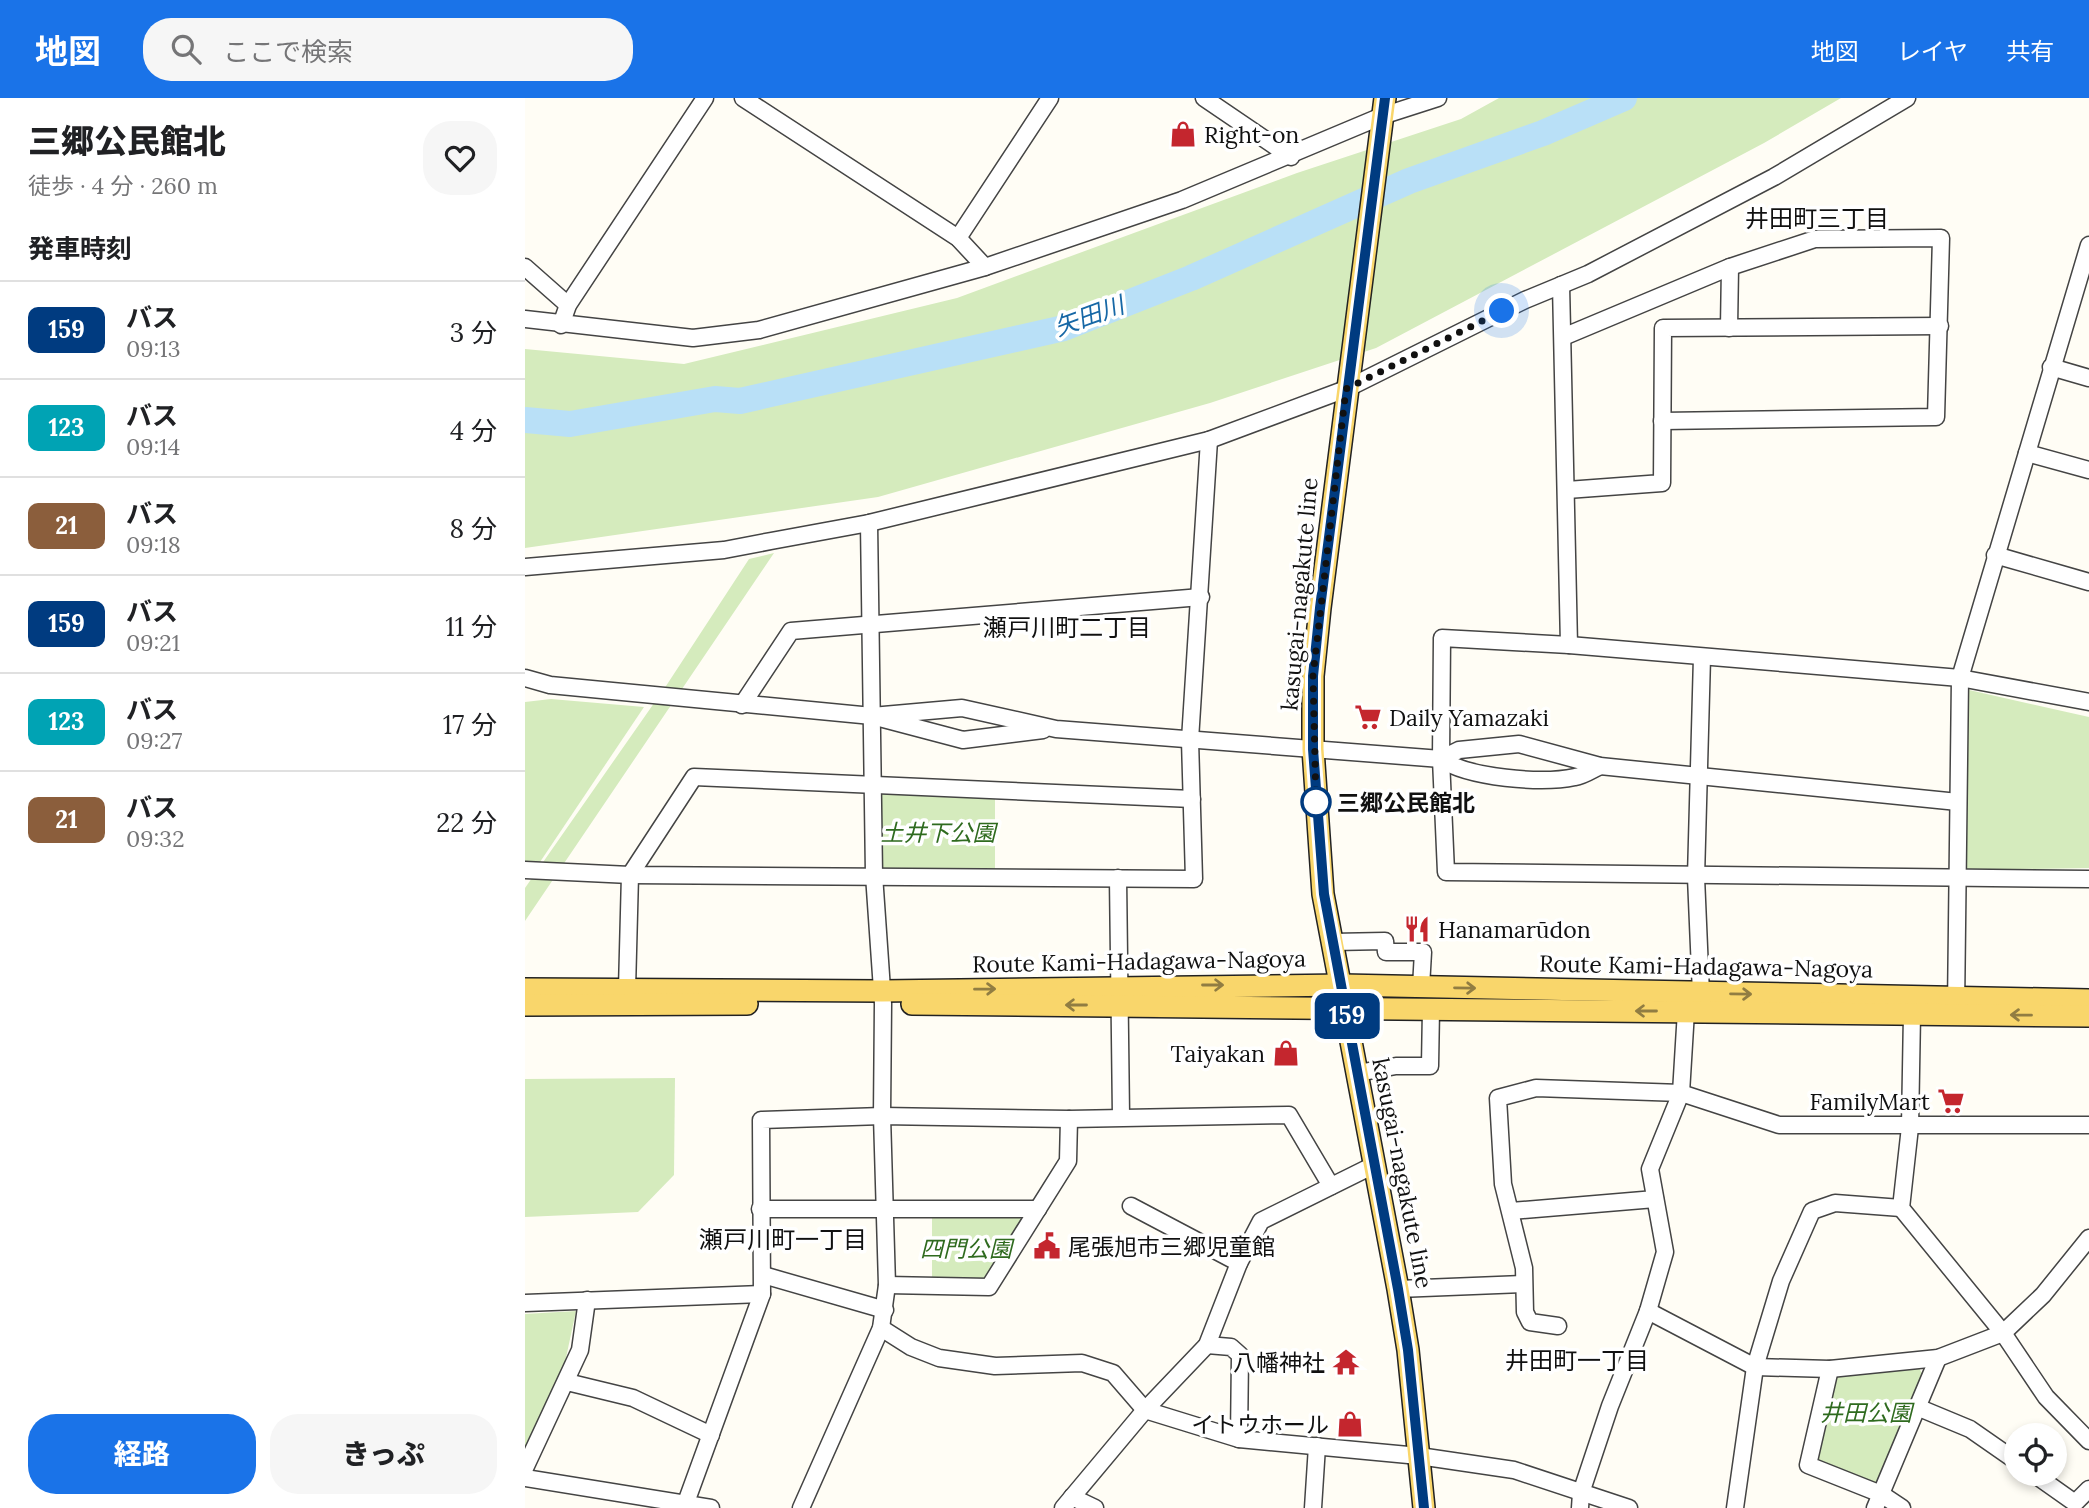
<!DOCTYPE html>
<html lang="ja">
<meta charset="utf-8">
<style>
:root{--surface:#fff;--page:#f6f6f6;--text:#202124;--muted:#757577;--line:#e0e0e0;--accent:#1a73e8}
body{margin:0;font-family:Lora,"Noto Sans JP",serif;background:var(--page);color:var(--text);height:100vh;display:flex;flex-direction:column;font-size:26px;white-space:nowrap}
*{box-sizing:border-box;margin:0}
p{font-size:23px;color:var(--muted)}
.icon{flex:none;width:38px;height:38px;fill:none;stroke:currentColor;stroke-width:2;stroke-linecap:round;stroke-linejoin:round}
.map{position:relative;flex:1;overflow:hidden}
.side{display:flex;flex-direction:column;background:var(--surface);width:525px}
.side>*{flex:none}
.badge{padding:0 14px;border-radius:10px;font-size:24px;line-height:46px}
.controls{position:absolute;left:1479px;top:1325px;display:grid;gap:14px}
.controls a{display:grid;place-items:center;width:63px;height:63px;border-radius:50%;background:var(--surface);box-shadow:0 4px 10px #0003;font-size:35px}
.you{position:absolute;width:35px;height:35px;margin:-18px;border:5px solid #fff;border-radius:50%;background:#1a73e8;box-shadow:0 0 0 10px #1a73e833}
.map>.badge{position:absolute;translate:-50% -50%;box-shadow:0 0 0 4px #fff}
h2{padding:0 28px;font-size:26px;line-height:63px}
.round{display:grid;place-items:center;flex:none;width:74px;height:74px;border-radius:28px;background:var(--page)}
.head{display:flex;align-items:center;justify-content:space-between;height:119px;padding:0 28px}
h1{font-size:33px;font-weight:800;line-height:52px}
.button{display:flex;gap:14px;margin-top:auto;padding:14px 28px}
.button a{flex:1;height:80px;border-radius:28px;background:var(--accent);color:#fff;font-size:28px;font-weight:800;line-height:80px;text-align:center}
.button a+a{background:var(--page);color:var(--text)}
ul{padding:0;list-style:none}
li{display:flex;align-items:center;gap:21px;height:98px;padding:0 28px;border-top:2px solid var(--line)}
li div{flex:1}
li b{display:block;font-size:26px}
li em{font-style:normal}
li .badge{min-width:77px;font-weight:700;text-align:center}
header{display:flex;align-items:center;gap:42px;box-sizing:border-box;height:98px;padding:0 35px;background:var(--accent);color:#fff}
header strong{font-size:33px}
nav{display:flex;gap:38px;margin-inline-start:auto;font-size:24px}
.search{width:490px;height:63px;background:var(--page);display:flex;align-items:center;gap:18px;box-sizing:border-box;padding:0 24px;border-radius:28px;color:var(--muted);font-size:26px}
main{display:flex;flex:1;min-height:0}
.map>svg:first-child{display:block}
</style>
<header>
<strong>地図</strong>
<div class="search"><svg class="icon" aria-label="search" viewBox="0 0 24 24"><circle cx="10" cy="10" r="6"/><path d="M15 15l6 6"/></svg>ここで検索</div>
<nav><a>地図</a><a>レイヤ</a><a>共有</a></nav>
</header>
<main>
<section class="side">
<div class="head"><div><h1>三郷公民館北</h1><p>徒歩 · 4 分 · 260 m</p></div><a class="round"><svg class="icon" aria-label="heart" viewBox="0 0 24 24"><path d="M12 20l-8-8c-3-5 5-10 8-4 3-6 11-1 8 4z"/></svg></a></div>
<h2>発車時刻</h2>
<ul>
<li><span class="badge" style="background:#003b80;color:#fff">159</span><div><b>バス</b><p>09:13</p></div><em>3 分</em></li>
<li><span class="badge" style="background:#00a3b4;color:#fff">123</span><div><b>バス</b><p>09:14</p></div><em>4 分</em></li>
<li><span class="badge" style="background:#8b5e3c;color:#fff">21</span><div><b>バス</b><p>09:18</p></div><em>8 分</em></li>
<li><span class="badge" style="background:#003b80;color:#fff">159</span><div><b>バス</b><p>09:21</p></div><em>11 分</em></li>
<li><span class="badge" style="background:#00a3b4;color:#fff">123</span><div><b>バス</b><p>09:27</p></div><em>17 分</em></li>
<li><span class="badge" style="background:#8b5e3c;color:#fff">21</span><div><b>バス</b><p>09:32</p></div><em>22 分</em></li>
</ul>
<div class="button"><a>経路</a><a>きっぷ</a></div>
</section>
<div class="map">
<svg width="1564" height="1410" viewBox="0 0 1564 1410">
<rect width="100%" height="100%" fill="#fffdf5"/>
<!-- green -->
<g fill="#d5ebbd">
<path d="M 974,0 L 1316,0 L 1239,45 L 851,250 L 685,305 L 353,399 L 0,450 L 0,251 L 159,266 L 432,200 L 772,75 L 936,21 Z"/>
<path d="M 249,455 L 0,823 L 0,790 L 141,588 L 224,461 Z"/>
<path d="M 1444,592 L 1564,619 L 1564,770 L 1437,772 Z"/>
<path d="M 26,601 L 119,609 L 15,764 L 0,763 L 0,604 Z"/>
<path d="M 355,692 L 470,697 L 470,774 L 355,771 Z"/>
<path d="M 150,980 L 149,1077 L 113,1114 L 0,1119 L 0,981 Z"/>
<path d="M 407,1116 L 503,1117 L 462,1185 L 407,1182 Z"/>
<path d="M 51,1213 L 36,1283 L 0,1354 L 0,1216 Z"/>
<path d="M 1393,1268 L 1399,1279 L 1352,1388 L 1289,1363 L 1311,1276 Z"/>
</g>
<g fill="none" stroke-linecap="round" stroke-linejoin="round">
<!-- river -->
<path stroke="#b9e0f7" stroke-width="26" d="M 0,322 L 45,326 L 190,301 L 215,303 L 539,230 L 666,180 L 884,83 L 1018,35 L 1099,0"/>
<!-- minor casing -->
<g stroke="#444" stroke-width="19">
<g id="minor">
<path d="M 218,0 L 433,140 L 460,169"/>
<path d="M 679,0 L 766,59"/>
<path d="M 433,140 L 525,0"/>
<path d="M 0,169 L 43,207"/>
<path d="M 1036,187 L 1044,547"/>
<path d="M 0,221 L 168,240 L 234,232 L 460,169 L 657,102 L 857,18 L 913,0"/>
<path d="M 36,227 L 43,207 L 180,0"/>
<path d="M 1038,239 L 1205,169"/>
<path d="M 1526,269 L 1564,280"/>
<path d="M 1137,323 L 1411,319 L 1416,140 L 1290,141 L 1205,169 L 1204,230"/>
<path d="M 1502,355 L 1564,372"/>
<path d="M 1042,392 L 1137,385 L 1138,230 L 1415,228"/>
<path d="M 1470,457 L 1564,484"/>
<path d="M 0,469 L 199,452 L 246,443 L 344,425 L 684,342 L 821,291 L 1000,202 L 1063,176 L 1249,79 L 1382,0"/>
<path d="M 0,580 L 25,587 L 347,618 L 438,642 L 518,632"/>
<path d="M 1564,604 L 1435,580 L 1044,547 L 917,540 L 916,661 L 921,774 L 1564,781"/>
<path d="M 217,607 L 266,533 L 676,499"/>
<path d="M 347,618 L 437,610 L 531,631 L 916,661 L 934,652 L 994,646 L 1075,668 L 1433,704"/>
<path d="M 916,661 C 943,680 1017,686 1050,679 C 1058,678 1067,672 1075,668"/>
<path d="M 0,772 L 105,777 L 669,781 L 665,642 L 684,342"/>
<path d="M 593,780 L 596,1018"/>
<path d="M 808,844 L 860,843 L 861,854 L 898,854 L 896,889"/>
<path d="M 102,891 L 105,777 L 169,679 L 667,701"/>
<path d="M 1176,896 L 1171,779 L 1177,559"/>
<path d="M 1431,910 L 1435,580 L 1564,147"/>
<path d="M 1387,916 L 1385,1029 L 1376,1110 L 1478,1235 L 1521,1299 L 1564,1343"/>
<path d="M 833,975 L 871,968 L 905,968 L 906,911"/>
<path d="M 606,1108 L 714,1165"/>
<path d="M 235,1111 L 513,1111"/>
<path d="M 986,1113 L 1130,1101"/>
<path d="M 238,1177 L 360,1212"/>
<path d="M 362,1187 L 464,1189 L 543,1063 L 544,1021"/>
<path d="M 873,1191 L 998,1186"/>
<path d="M 0,1205 L 237,1196"/>
<path d="M 1123,1213 L 1230,1269 L 1305,1271 L 1413,1260 L 1478,1235 L 1518,1197 L 1564,1140"/>
<path d="M 1033,1228 L 1005,1224 L 1000,1214 L 999,1170 L 978,1086 L 973,1000 L 1011,990 L 1156,995 L 1254,1027 L 1564,1027"/>
<path d="M 356,1230 L 386,1249 L 414,1260 L 470,1268 L 557,1265 L 588,1275 L 620,1312 L 714,1341 L 894,1358 L 989,1372 L 1104,1410"/>
<path d="M 682,1247 L 706,1249 L 715,1257 L 714,1341"/>
<path d="M 1305,1271 L 1283,1367 L 1356,1396 L 1377,1410"/>
<path d="M 42,1284 L 108,1300 L 186,1337"/>
<path d="M 1392,1309 L 1445,1331 L 1491,1363"/>
<path d="M 0,1370 L 55,1252 L 62,1202"/>
<path d="M 1509,1376 L 1550,1405 L 1564,1391"/>
<path d="M 0,1380 L 186,1410"/>
<path d="M 547,1399 L 570,1410"/>
<path d="M 159,1410 L 237,1196 L 236,1022 L 357,1018 L 544,1021 L 764,1017 L 806,1088"/>
<path d="M 276,1410 L 356,1230 L 362,1187 L 357,1018 L 358,906 L 349,777 L 344,425"/>
<path d="M 538,1410 L 620,1312 L 682,1247 L 714,1165 L 736,1123 L 851,1066"/>
<path d="M 788,1410 L 792,1348"/>
<path d="M 1055,1410 L 1056,1395 L 1085,1308 L 1123,1213 L 1140,1154 L 1125,1071 L 1156,995 L 1161,913"/>
<path d="M 1210,1410 L 1230,1269 L 1256,1183 L 1287,1113 L 1310,1105 L 1376,1110"/>
<path d="M 1350,1410 L 1413,1260"/>
</g>
</g>
<!-- major casing -->
<g stroke="#222" stroke-width="24">
<g id="major">
<path d="M 860,0 L 795,510 L 788,578 L 788,651 L 798,796 L 873,1191 L 883,1252 L 899,1410"/>
<path d="M 0,891 L 357,893 L 818,887 L 1564,902"/>
<path d="M 387,906 L 1564,918"/>
<path d="M 0,907 L 222,906"/>
</g>
</g>
<!-- minor -->
<use href="#minor" stroke="#fff" stroke-width="16"/>
<!-- major -->
<use href="#major" stroke="#f9d66b" stroke-width="21"/>
</g>
<!-- one-way arrows -->
<defs><path id="oneway-shaft" d="M-6 0H5M1.5-3L5.5 0L1.5 3" fill="none" stroke-width="1.6" stroke-linecap="round" stroke-linejoin="round" transform="scale(1.75)"/></defs>
<g stroke="#917d42">
<use href="#oneway-shaft" transform="translate(688 887)"/>
<use href="#oneway-shaft" transform="translate(940 890) rotate(1)"/>
<use href="#oneway-shaft" transform="translate(460 891) rotate(-1)"/>
<use href="#oneway-shaft" transform="translate(1216 896) rotate(1)"/>
<use href="#oneway-shaft" transform="translate(551 907) rotate(180)"/>
<use href="#oneway-shaft" transform="translate(1121 913) rotate(180)"/>
<use href="#oneway-shaft" transform="translate(1496 917) rotate(-179)"/>
</g>
<g fill="none" stroke-linecap="round" stroke-linejoin="round">
<!-- line casing -->
<g stroke="#fff" stroke-width="16">
<path id="line" d="M 860,0 L 795,510 L 788,578 L 788,651 L 799,796 L 873,1191 L 883,1252 L 899,1410"/>
</g>
<!-- line -->
<use href="#line" stroke="#003b80" stroke-width="10"/>
<!-- walk -->
<path stroke="#111" stroke-width="7" stroke-dasharray="0 12.6" d="M 791,704 L 788,578 L 821,291 L 977,213"/>
</g>
<!-- icons -->
<defs>
<g id="shop-bare" transform="scale(2.1)"><path d="M-5-2.5h2.3a2.7 3.5 0 0 1 5.4 0H5L5.5 6h-11ZM-1.5-2.5h3a1.5 2.3 0 0 0-3 0Z" fill="#c4262e" stroke="#fff" stroke-width="2.5" paint-order="stroke"/></g>
<g id="supermarket-bare" transform="scale(2.1)"><path d="M-6-5.5h2.5l.6 2H6L4.5 2H-2.5L-4.4-4H-6ZM-1.5 3.2a1.3 1.3 0 1 0 .1 0ZM3 3.2a1.3 1.3 0 1 0 .1 0Z" fill="#c4262e" stroke="#fff" stroke-width="2.5" paint-order="stroke"/></g>
<g id="restaurant-bare" transform="scale(2.1)"><path d="M-5-6h1v4h1v-4h1v4h1v-4h1v5L-1.5 .5V6h-2V.5L-5-1ZM5-6V6H3V1.5H1.5Q1.5-4 5-6Z" fill="#c4262e" stroke="#fff" stroke-width="2.5" paint-order="stroke"/></g>
<g id="civic-bare" transform="scale(2.1)"><path d="M-.6-6.5H3V-4.5H.6V-3L4-1V1h2V6H-6V1h2V-1L-.6-3ZM-1.2 2.5V6h2.4V2.5Z" fill="#c4262e" stroke="#fff" stroke-width="2.5" paint-order="stroke"/></g>
<g id="temple-bare" transform="scale(2.1)"><path d="M0-6L5-2H3V0L6.5 2.5H4V6H1.5V3h-3V6H-4V2.5H-6.5L-3 0V-2H-5Z" fill="#c4262e" stroke="#fff" stroke-width="2.5" paint-order="stroke"/></g>
</defs>
<g fill-rule="evenodd">
<use href="#shop-bare" x="658" y="36"/>
<use href="#supermarket-bare" x="843" y="619"/>
<use href="#restaurant-bare" x="892" y="831"/>
<use href="#shop-bare" x="761" y="955"/>
<use href="#supermarket-bare" x="1426" y="1003"/>
<use href="#civic-bare" x="522" y="1148"/>
<use href="#temple-bare" x="821" y="1264"/>
<use href="#shop-bare" x="825" y="1326"/>
</g>
<!-- markers -->
<circle fill="#fff" stroke="#003b80" stroke-width="3.5" cx="791" cy="704" r="14"/>
<g text-anchor="middle" dominant-baseline="central" stroke-width="7" stroke-linejoin="round" paint-order="stroke">
<!-- poi labels -->
<g font-size="23" fill="#111" stroke="#fff" text-anchor="start">
<text x="679" y="36">Right-on</text>
<text x="864" y="619">Daily Yamazaki</text>
<text x="913" y="831">Hanamarūdon</text>
<text x="740" y="955" text-anchor="end">Taiyakan</text>
<text x="1405" y="1003" text-anchor="end">FamilyMart</text>
<text x="543" y="1148">尾張旭市三郷児童館</text>
<text x="800" y="1264" text-anchor="end">八幡神社</text>
<text x="804" y="1326" text-anchor="end">イトウホール</text>
</g>
<!-- street labels -->
<g font-size="23" fill="#111" stroke="#fff">
<text transform="translate(774 496) rotate(-85)">kasugai-nagakute line</text>
<text transform="translate(614 863) rotate(-1)">Route Kami-Hadagawa-Nagoya</text>
<text transform="translate(1181 868) rotate(1)">Route Kami-Hadagawa-Nagoya</text>
<text transform="translate(878 1075) rotate(79)">kasugai-nagakute line</text>
</g>
<!-- stop labels -->
<g font-size="23" font-weight="bold" fill="#111" stroke="#fff" text-anchor="start">
<text x="812" y="704">三郷公民館北</text>
</g>
<!-- park labels -->
<g font-size="23" font-style="italic" fill="#2f6b1f" stroke="#fff">
<text x="413" y="734">土井下公園</text>
<text x="441" y="1150">四門公園</text>
<text x="1341" y="1314">井田公園</text>
</g>
<!-- neighbourhood labels -->
<g font-size="24" fill="#111" stroke="#fff">
<text x="1292" y="120">井田町三丁目</text>
<text x="542" y="529">瀬戸川町二丁目</text>
<text x="258" y="1141">瀬戸川町一丁目</text>
<text x="1052" y="1262">井田町一丁目</text>
</g>
<!-- water labels -->
<g font-size="24" font-style="italic" fill="#1768a6" stroke="#fff">
<text transform="translate(564 218) rotate(-20)">矢田川</text>
</g>
</g>
</svg>
<div class="controls">
<a><svg class="icon" aria-label="locate" viewBox="0 0 24 24"><circle cx="12" cy="12" r="6"/><path d="M12 2v4M12 18v4M2 12h4M18 12h4"/></svg></a>
</div>
<div class="you" style="left:977px;top:213px"></div>
<b class="badge" style="left:822px;top:918px;background:#003b80;color:#fff">159</b>
</div>
</main>
